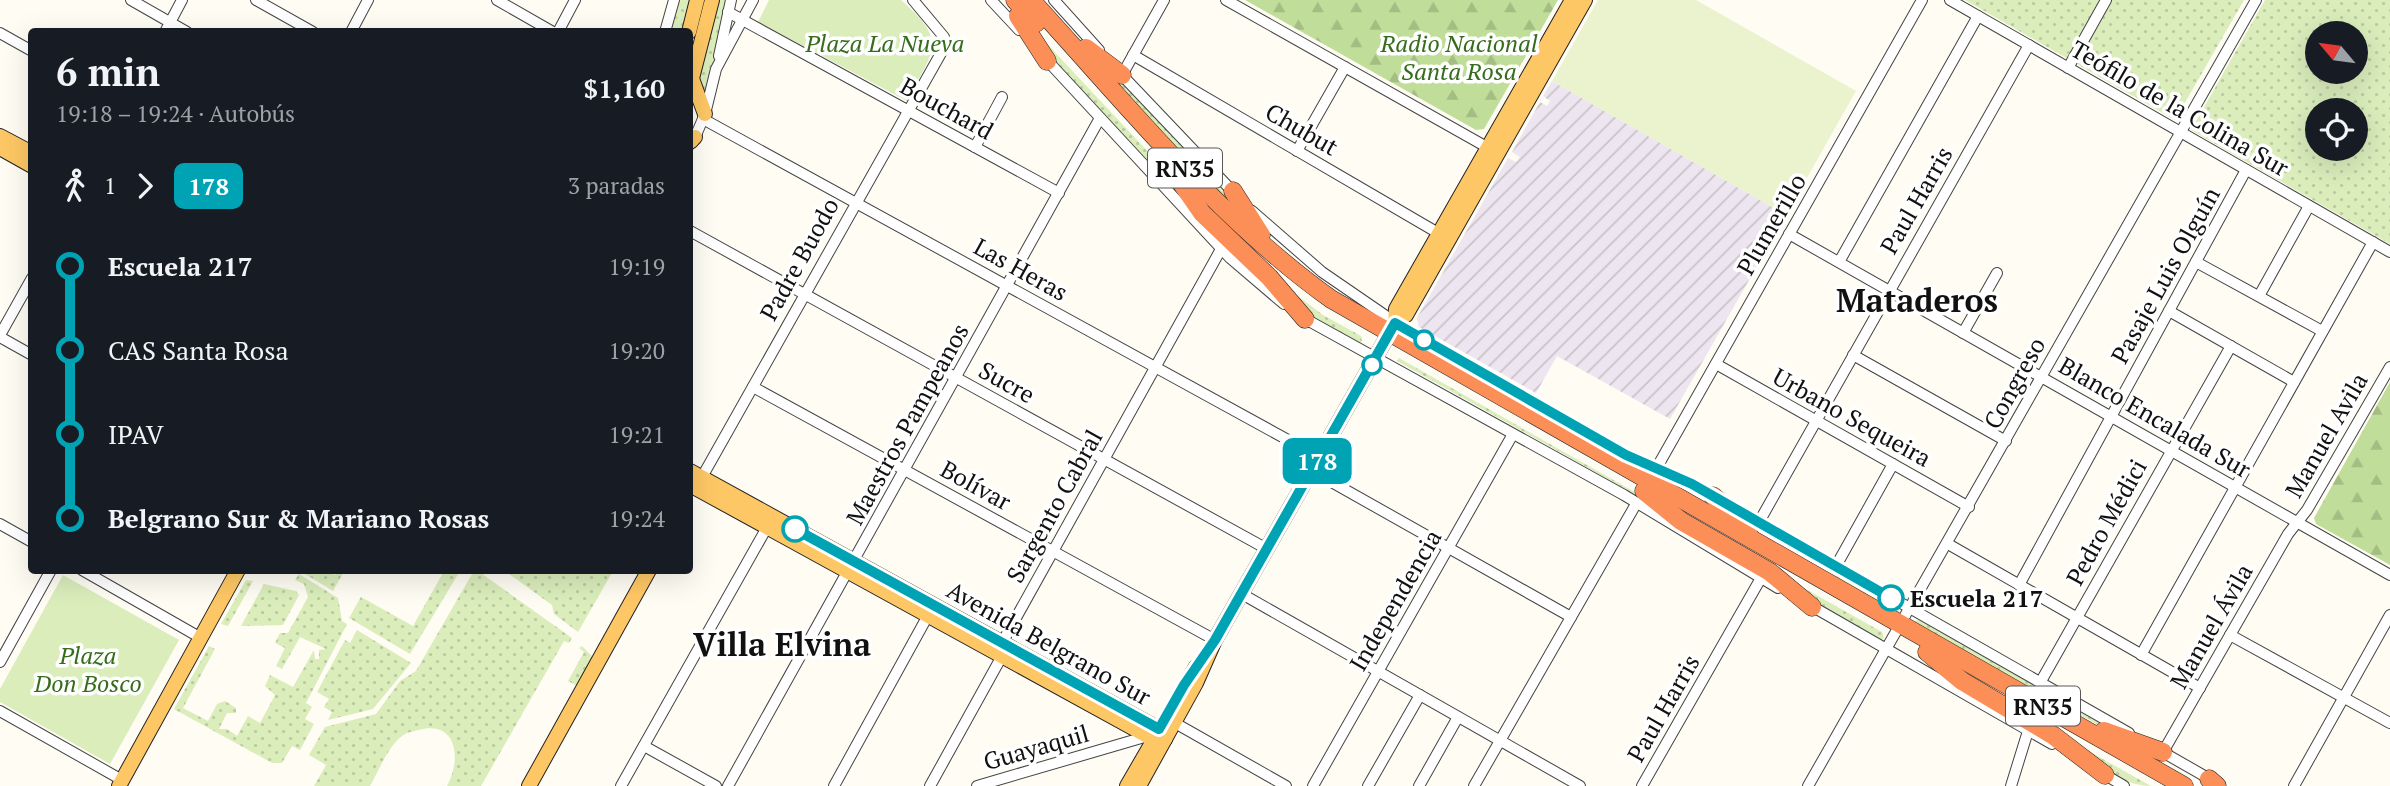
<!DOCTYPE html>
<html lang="es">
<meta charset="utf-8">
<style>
:root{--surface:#171b24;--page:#20242c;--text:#f1f3f6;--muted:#9ea1a6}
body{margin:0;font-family:"PT Serif",serif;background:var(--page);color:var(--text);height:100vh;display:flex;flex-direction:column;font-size:26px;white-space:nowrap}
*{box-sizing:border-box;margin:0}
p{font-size:23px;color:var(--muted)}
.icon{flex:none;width:38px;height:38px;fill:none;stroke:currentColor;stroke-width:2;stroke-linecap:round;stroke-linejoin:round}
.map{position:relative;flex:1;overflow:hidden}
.sheet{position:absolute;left:28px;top:28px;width:665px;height:546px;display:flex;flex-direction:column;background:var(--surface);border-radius:7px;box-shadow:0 7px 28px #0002}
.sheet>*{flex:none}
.badge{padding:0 14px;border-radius:10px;font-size:24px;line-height:46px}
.needle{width:46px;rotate:299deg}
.fabs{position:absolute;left:2305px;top:21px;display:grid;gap:14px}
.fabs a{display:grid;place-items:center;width:63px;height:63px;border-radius:50%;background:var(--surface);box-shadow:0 7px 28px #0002;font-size:35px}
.map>.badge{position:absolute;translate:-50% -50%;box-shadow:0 0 0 4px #fff}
.legs{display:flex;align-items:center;gap:10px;height:77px;padding:0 28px;font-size:23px}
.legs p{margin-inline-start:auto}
.summary{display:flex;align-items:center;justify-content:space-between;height:119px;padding:0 28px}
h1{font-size:38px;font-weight:800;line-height:52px}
ul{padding:0 28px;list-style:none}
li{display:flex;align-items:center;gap:24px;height:84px;font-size:26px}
li i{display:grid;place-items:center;width:10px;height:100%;margin:0 9px;background:currentColor}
li i::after{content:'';width:18px;height:18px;margin:-9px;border:5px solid;border-radius:50%;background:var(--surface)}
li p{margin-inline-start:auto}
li:first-child i{background:linear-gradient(#0000 50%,currentColor 0)}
li:last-child i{background:linear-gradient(currentColor 50%,#0000 0)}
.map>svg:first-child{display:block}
</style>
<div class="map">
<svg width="2390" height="786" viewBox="0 0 2390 786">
<defs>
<pattern id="industrial-furrows" width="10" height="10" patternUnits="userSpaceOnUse" patternTransform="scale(1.75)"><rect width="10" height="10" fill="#ede5ef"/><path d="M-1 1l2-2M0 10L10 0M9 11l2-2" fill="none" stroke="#cac3cc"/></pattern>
<pattern id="grass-dots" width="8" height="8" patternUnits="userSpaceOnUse" patternTransform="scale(1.75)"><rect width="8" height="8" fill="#daedbb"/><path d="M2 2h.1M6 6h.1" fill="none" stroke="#bacaa0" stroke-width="1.8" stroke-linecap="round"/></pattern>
<pattern id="forest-firs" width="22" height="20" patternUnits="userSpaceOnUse" patternTransform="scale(1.75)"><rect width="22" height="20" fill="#c0de99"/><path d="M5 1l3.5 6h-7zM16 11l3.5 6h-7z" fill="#a4bd83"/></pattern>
</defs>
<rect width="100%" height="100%" fill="#fffcf4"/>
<!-- industrial -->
<path fill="url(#industrial-furrows)" d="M 1552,81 L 1786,215 L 1670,419 L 1557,356 L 1536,393 L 1419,327 L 1417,318 L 1508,158 L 1516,162 L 1520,157 L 1512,152 L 1540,102 L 1547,106 L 1550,101 L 1543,96 Z"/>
<!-- grass -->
<g fill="url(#grass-dots)" fill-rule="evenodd">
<path d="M 678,0 L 691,0 L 683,31 L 669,32 Z"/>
<path d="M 717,0 L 728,0 L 706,97 L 698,76 Z"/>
<path d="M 1965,0 L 2244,0 L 2175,120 Z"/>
<path d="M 2265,0 L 2390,0 L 2390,244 L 2191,130 ZM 2317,33 L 2356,33 L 2356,72 L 2317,72 ZM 2317,110 L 2356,110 L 2356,149 L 2317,149 Z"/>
<path d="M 1035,31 L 1168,173 L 1242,262 L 1057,64 Z"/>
<path d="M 1090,55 C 1149,106 1206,165 1251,228 Z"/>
<path d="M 1282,284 L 1323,315 L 1361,336 L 1362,341 L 1359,344 L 1312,318 Z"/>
<path d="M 1399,358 L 1638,494 L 1653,509 L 1631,492 L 1397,361 Z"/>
<path d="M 1744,520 L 1898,607 L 1899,613 L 1872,602 L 1830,572 Z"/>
<path d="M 300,571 L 326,571 L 335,575 L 338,571 L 343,573 L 333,591 Z"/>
<path d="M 444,571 L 460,571 L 410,654 L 349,618 L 361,597 L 413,626 Z"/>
<path d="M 478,571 L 572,638 L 569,643 L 564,641 L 481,786 L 447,786 C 462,759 457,719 418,730 C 412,732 407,732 402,736 C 388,747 379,770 370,786 L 314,786 L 326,765 L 309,755 L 325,727 L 376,714 L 400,681 L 416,671 L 472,574 Z"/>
<path d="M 505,571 L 613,571 L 578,632 L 554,614 L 552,605 Z"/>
<path d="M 299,574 L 338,598 L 342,621 L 347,624 L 306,703 L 312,707 L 305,719 L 314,724 L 300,750 L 292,746 L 282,763 L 272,763 L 174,709 L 209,646 L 215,649 L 183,708 L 208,721 L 217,704 L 225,701 L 236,708 L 236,713 L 227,713 L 219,729 L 227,729 L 237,736 L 248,716 L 260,723 L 275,695 L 265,686 L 270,675 L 293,687 L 314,650 L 315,659 L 319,659 L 319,650 L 326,649 L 300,637 L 282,669 L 276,666 L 285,648 L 275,643 L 280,633 L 288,633 L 308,597 L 304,584 L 295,580 Z"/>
<path d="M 1786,578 L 1882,632 L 1884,638 L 1880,640 L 1810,601 Z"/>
<path d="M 246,580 L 253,581 L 228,626 L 221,624 Z"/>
<path d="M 264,584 L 296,591 L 299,595 L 283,625 L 241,626 Z"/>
<path d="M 1919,620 L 2105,726 L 2104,728 L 2013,678 L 1975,662 L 1913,622 Z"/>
<path d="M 357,630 L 411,663 L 373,709 L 328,720 L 332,712 L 324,707 L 329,699 L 317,692 L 345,640 L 350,643 Z"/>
<path d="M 582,646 L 593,657 L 577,686 L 568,681 L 584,652 L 579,648 Z"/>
<path d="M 2067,739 L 2151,786 C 2118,786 2092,759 2067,739 Z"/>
</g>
<!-- forest -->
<g fill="url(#forest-firs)">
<path d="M 1245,0 L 1558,0 L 1484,129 L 1476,130 Z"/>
<path d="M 2390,382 L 2390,565 L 2316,524 L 2314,518 Z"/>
</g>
<!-- park -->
<g fill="#daedbb">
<path d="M 769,0 L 901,0 C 950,42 932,52 907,101 L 758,22 Z"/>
<path d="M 63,575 L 179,640 L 110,764 L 0,702 L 0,689 Z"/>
</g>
<!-- pitch -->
<path fill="#eaf3cd" d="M 1598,0 L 1696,0 L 1856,91 L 1786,215 L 1552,81 Z"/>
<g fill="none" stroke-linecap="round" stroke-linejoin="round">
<!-- minor casing -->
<g stroke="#444" stroke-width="12">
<g id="minor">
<path d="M 131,0 L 187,32"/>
<path d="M 256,0 L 313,32"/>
<path d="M 497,0 L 553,32"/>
<path d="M 991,0 L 1019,30"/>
<path d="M 1054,0 L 1099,50"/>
<path d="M 1226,0 L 1492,150"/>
<path d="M 1950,0 L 2390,252"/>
<path d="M 728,12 L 1059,193"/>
<path d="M 165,32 L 182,0"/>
<path d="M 351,32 L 368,0"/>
<path d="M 558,32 L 575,0"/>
<path d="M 665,32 L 674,0"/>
<path d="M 0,33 L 32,51"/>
<path d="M 1133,55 L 1445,237"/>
<path d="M 719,56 L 731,0"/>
<path d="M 1044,57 L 1230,258 L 1284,304"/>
<path d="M 2068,68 L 2106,0"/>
<path d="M 1119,72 L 1236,195"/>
<path d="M 1122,75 L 1164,0"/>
<path d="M 703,119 L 1319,457"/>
<path d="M 693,142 L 705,114 L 716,69 L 753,0"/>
<path d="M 975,147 L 1002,97"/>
<path d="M 1297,151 L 1345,67"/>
<path d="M 1252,211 L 1322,272 L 1405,329 L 1626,455 L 1682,479 L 1716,498"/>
<path d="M 690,231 L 1267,549"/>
<path d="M 1789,234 L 2390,575"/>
<path d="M 1839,262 L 1978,16"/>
<path d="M 2196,262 L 2322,331"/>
<path d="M 2259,296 L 2309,206"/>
<path d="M 2169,311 L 2294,382"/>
<path d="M 1300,316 L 1624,495 L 1778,588"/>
<path d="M 1963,333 L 1997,273"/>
<path d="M 0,335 L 32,278"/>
<path d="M 0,337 L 32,355"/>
<path d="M 1853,355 L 2006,441"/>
<path d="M 1716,364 L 1969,507"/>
<path d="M 753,387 L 1215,640"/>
<path d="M 1656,469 L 1922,0"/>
<path d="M 1312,471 L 1571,617"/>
<path d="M 702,477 L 945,46 L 944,37 L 913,0"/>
<path d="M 1736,509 L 2129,733"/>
<path d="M 1759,522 L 2029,45"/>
<path d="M 0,524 L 32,542"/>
<path d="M 1948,544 L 2200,688"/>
<path d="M 1836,566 L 1893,464"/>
<path d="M 82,570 L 201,638"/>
<path d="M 2019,585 L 2246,170"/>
<path d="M 1242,594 L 1580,786"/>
<path d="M 1808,604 L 2052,744"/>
<path d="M 2230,635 L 2390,723"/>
<path d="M 2141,655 L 2373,242"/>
<path d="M 0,662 L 51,570"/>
<path d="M 2040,683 L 2231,346"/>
<path d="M 0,711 L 122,780"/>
<path d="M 1168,719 L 1286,786"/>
<path d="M 644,746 L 716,786"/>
<path d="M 2159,750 L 2215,782"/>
<path d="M 2163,752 L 2288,534 L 2307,510 L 2390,367"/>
<path d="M 2102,773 L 2124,786"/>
<path d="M 621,786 L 770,522"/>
<path d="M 728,786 L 1100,118"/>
<path d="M 834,786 L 931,610"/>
<path d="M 930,786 L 1002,656 L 1002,643 L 1221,249"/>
<path d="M 977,786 L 1148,736"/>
<path d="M 1313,786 L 1513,434"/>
<path d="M 1368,786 L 1420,695"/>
<path d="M 1419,786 L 1458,717"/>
<path d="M 1474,786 L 1636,504"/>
<path d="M 1642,786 L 1761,578"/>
<path d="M 1808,786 L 2256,0"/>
<path d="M 2011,786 L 2028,731"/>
<path d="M 2294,786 L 2390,615"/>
</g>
</g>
<!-- major casing -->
<g stroke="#222" stroke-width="16">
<g id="major">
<path d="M 689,32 L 697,0"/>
<path d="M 691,76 L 705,114"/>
<path d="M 690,86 L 712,0"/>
<path d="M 0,136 L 32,153"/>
<path d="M 690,142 L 695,137"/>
<path d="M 0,148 L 32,166"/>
<path d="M 1395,323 L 1396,309 L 1572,0"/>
<path d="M 690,471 L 1159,729 L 1165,739"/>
<path d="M 690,485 L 1153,739 L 1165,739"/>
<path d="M 119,786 L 238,570"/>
<path d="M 529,786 L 649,570"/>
<path d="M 1127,786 L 1196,667"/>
<path d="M 1139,786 L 1196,683 L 1215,640 L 1395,323 L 1406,315 L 1585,0"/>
</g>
</g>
<!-- highway casing -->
<g stroke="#222" stroke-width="19">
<g id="highway">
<path d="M 1015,0 L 1036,23"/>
<path d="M 1031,0 C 1126,103 1216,217 1331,299 L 2184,786"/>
<path d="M 1018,16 L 1047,61"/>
<path d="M 1086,48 L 1122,75"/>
<path d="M 1173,171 L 1202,213 L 1269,277 L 1305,319"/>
<path d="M 1233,191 L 1261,235"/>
<path d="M 1644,491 L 1681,521 L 1770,572 L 1812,607"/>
<path d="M 1713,496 L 1749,529"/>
<path d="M 1927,652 L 1962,681 L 2054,736 L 2105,775"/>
<path d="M 2104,731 L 2163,752"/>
<path d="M 2209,779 L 2217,786"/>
</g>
</g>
<!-- minor -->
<use href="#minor" stroke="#fff" stroke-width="10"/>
<!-- major -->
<use href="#major" stroke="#fec765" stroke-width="14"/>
<!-- highway -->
<use href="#highway" stroke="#fb8f57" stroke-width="18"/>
</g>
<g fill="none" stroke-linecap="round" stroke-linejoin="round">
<!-- line-1 casing -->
<g stroke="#fff" stroke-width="16">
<path id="line-1" d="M 795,529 L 1159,729 L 1184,685 L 1215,640 L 1395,323 L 1626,455 L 1692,484 L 1891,598"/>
</g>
<!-- line-1 -->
<use href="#line-1" stroke="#00a3b4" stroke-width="10"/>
</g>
<!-- markers -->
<g fill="#fff" stroke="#00a3b4" stroke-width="3.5">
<circle cx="1424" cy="340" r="9"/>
<circle cx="1372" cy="365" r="9"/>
<circle cx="795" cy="529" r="12"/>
<circle cx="1891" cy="598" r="12"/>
</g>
<g text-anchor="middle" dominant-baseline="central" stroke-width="7" stroke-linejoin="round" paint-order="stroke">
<!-- shield labels -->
<g fill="#fff" stroke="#585858" stroke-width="2">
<rect x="1148" y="148.5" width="74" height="39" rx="5"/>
<rect x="2006" y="686.5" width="74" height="39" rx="5"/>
</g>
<g font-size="23" font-weight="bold" fill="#111">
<text x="1185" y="168">RN35</text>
<text x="2043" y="706">RN35</text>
</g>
<!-- park labels -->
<g font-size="24" font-style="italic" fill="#366d1c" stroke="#fff">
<text x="885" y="43">Plaza La Nueva</text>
<text x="1459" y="43">Radio Nacional<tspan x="1459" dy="28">Santa Rosa</tspan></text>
<text x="88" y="655">Plaza<tspan x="88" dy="28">Don Bosco</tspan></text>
</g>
<!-- street labels -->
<g font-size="24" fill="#111" stroke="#fff">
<text transform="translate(947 108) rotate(29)">Bouchard</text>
<text transform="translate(2180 108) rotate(30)">Teófilo de la Colina Sur</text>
<text transform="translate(1302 129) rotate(30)">Chubut</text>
<text transform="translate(1916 200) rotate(-60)">Paul Harris</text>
<text transform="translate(1771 224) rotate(-60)">Plumerillo</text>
<text transform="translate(799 259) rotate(-61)">Padre Buodo</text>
<text transform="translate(1021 269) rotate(29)">Las Heras</text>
<text transform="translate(2165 275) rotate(-61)">Pasaje Luis Olguín</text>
<text transform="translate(1007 382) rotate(29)">Sucre</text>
<text transform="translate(2014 383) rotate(-61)">Congreso</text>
<text transform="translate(1852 417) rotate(29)">Urbano Sequeira</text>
<text transform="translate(2155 417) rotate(30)">Blanco Encalada Sur</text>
<text transform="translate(907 424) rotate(-61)">Maestros Pampeanos</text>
<text transform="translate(2326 435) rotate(-60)">Manuel Avila</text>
<text transform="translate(976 485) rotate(29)">Bolívar</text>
<text transform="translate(1054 506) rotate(-61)">Sargento Cabral</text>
<text transform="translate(2106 522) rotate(-61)">Pedro Médici</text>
<text transform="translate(1395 600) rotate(-60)">Independencia</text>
<text transform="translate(2211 626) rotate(-60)">Manuel Ávila</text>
<text transform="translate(1049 643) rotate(29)">Avenida Belgrano Sur</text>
<text transform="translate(1663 708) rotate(-60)">Paul Harris</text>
<text transform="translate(1036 747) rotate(-16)">Guayaquil</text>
</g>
<!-- stop labels -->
<g font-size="24" font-weight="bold" fill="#111" stroke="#fff" text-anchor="start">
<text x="1910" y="598">Escuela 217</text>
</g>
<!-- district labels -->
<g font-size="32" font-weight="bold" fill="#111" stroke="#fff">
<text x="1917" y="300">Mataderos</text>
<text x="782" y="644">Villa Elvina</text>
</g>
</g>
</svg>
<div class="fabs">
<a><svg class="needle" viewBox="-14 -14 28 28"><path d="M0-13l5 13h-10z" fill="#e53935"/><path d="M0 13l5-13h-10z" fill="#9ea1a6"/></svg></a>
<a><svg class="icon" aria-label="locate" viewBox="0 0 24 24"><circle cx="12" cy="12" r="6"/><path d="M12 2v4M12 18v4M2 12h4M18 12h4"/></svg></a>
</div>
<b class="badge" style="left:1317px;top:461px;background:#00a3b4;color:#fff">178</b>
<section class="sheet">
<div class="summary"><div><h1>6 min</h1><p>19:18 – 19:24 · Autobús</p></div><b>$1,160</b></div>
<div class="legs"><svg class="icon" aria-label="walk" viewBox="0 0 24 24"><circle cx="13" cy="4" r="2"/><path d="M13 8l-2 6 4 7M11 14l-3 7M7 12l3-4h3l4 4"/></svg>1<svg class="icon" aria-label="forward" viewBox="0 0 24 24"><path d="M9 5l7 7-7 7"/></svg><b class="badge" style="background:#00a3b4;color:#fff">178</b><p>3 paradas</p></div>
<ul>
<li><i style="color:#00a3b4"></i><b>Escuela 217</b><p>19:19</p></li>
<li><i style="color:#00a3b4"></i><span>CAS Santa Rosa</span><p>19:20</p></li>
<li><i style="color:#00a3b4"></i><span>IPAV</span><p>19:21</p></li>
<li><i style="color:#00a3b4"></i><b>Belgrano Sur &amp; Mariano Rosas</b><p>19:24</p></li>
</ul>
</section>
</div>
